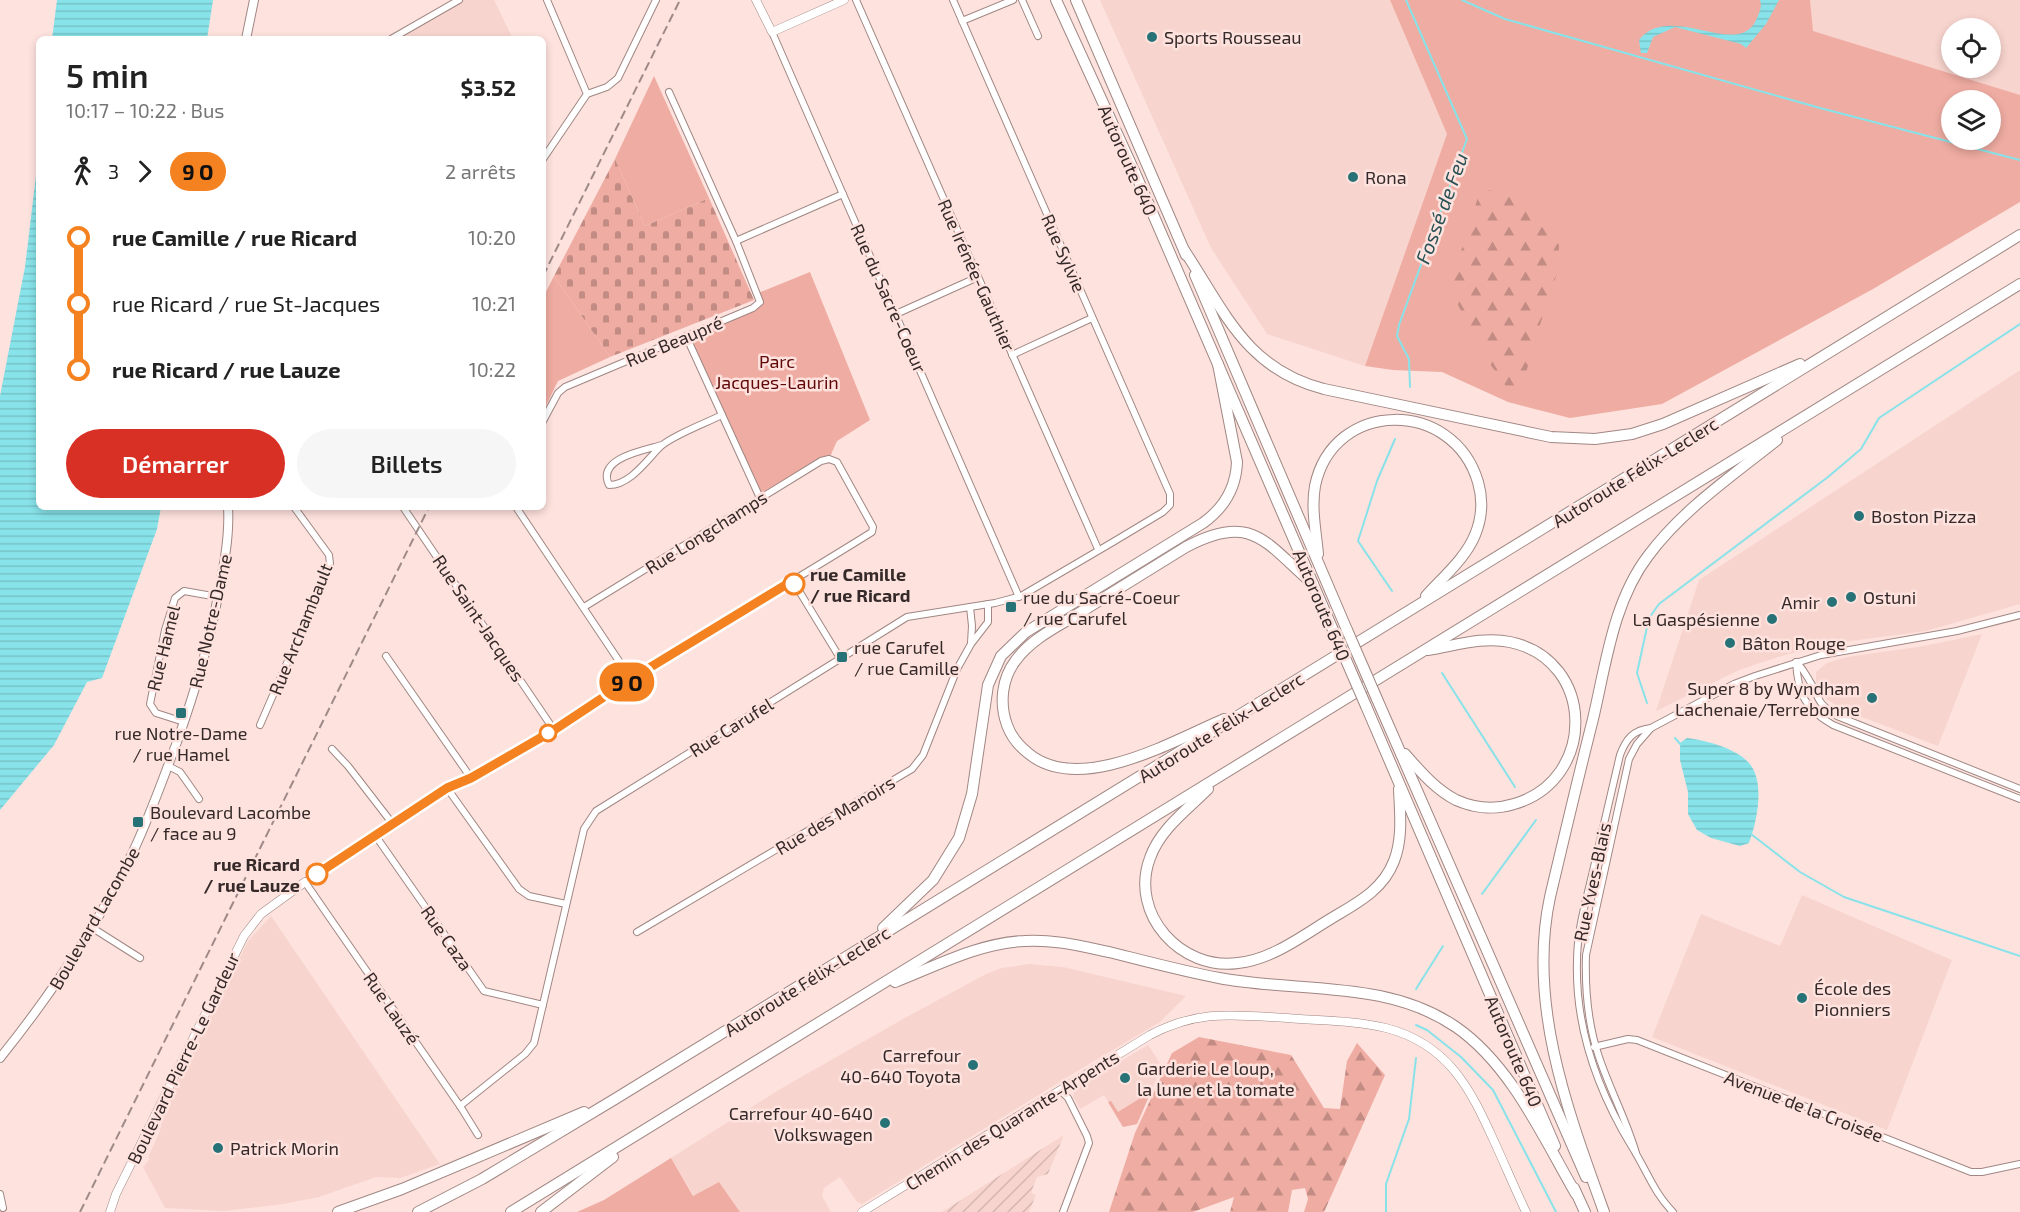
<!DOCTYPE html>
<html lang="fr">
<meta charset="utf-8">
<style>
:root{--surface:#fff;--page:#f6f6f6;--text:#222;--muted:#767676;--accent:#d93025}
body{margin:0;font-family:"Exo 2",sans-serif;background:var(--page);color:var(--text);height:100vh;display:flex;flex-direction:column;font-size:22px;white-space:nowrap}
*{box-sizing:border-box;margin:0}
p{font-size:20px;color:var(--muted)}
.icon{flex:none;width:33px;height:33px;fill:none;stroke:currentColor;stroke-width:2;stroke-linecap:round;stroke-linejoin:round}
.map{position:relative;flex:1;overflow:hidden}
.sheet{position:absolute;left:36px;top:36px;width:510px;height:474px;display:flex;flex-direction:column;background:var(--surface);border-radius:9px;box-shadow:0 3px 9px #0003}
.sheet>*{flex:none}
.badge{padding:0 12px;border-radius:20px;font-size:21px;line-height:39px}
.controls{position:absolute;left:1941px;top:18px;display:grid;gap:12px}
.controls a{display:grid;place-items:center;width:60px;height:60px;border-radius:50%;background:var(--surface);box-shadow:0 3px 9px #0003;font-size:30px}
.map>.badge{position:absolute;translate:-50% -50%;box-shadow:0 0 0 3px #fff}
.legs{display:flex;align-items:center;gap:9px;height:66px;padding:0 30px;font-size:20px}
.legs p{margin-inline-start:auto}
.summary{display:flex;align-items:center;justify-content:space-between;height:102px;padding:0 30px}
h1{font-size:33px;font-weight:600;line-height:45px}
.button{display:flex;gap:12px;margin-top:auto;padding:12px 30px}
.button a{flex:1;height:69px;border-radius:36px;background:var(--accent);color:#fff;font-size:24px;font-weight:600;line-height:69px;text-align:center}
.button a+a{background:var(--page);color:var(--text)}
ul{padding:0 30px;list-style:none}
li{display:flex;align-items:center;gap:21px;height:66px;font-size:22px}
li i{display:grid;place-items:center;width:9px;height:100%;margin:0 8px;background:currentColor}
li i::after{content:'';width:15px;height:15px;margin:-8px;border:4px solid;border-radius:50%;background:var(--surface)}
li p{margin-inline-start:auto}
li:first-child i{background:linear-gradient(#0000 50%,currentColor 0)}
li:last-child i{background:linear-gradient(currentColor 50%,#0000 0)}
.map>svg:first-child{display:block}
</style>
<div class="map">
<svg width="2020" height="1212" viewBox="0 0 2020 1212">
<defs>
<pattern id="industrial-furrows" width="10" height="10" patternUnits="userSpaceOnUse" patternTransform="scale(1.5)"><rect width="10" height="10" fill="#f8d4ce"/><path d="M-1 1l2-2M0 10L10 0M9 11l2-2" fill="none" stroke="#d5b6b1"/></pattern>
<pattern id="forest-firs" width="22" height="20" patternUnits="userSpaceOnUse" patternTransform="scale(1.5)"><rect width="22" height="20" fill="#efaca2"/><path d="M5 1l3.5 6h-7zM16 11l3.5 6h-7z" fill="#c28c84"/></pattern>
<pattern id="cemetery-stones" width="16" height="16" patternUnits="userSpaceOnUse" patternTransform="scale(1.5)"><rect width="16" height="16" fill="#efaca2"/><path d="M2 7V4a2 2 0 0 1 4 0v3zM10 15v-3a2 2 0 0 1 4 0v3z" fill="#c28c84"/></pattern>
<pattern id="water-rules" width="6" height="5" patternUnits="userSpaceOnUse" patternTransform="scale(1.5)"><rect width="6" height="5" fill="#87e3e9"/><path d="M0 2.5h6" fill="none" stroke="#75c3c8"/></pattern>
</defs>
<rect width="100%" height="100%" fill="#fee2de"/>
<!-- built -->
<g fill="#f8d4ce" fill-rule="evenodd">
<path d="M 460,0 L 494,0 L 513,39 L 394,39 Z"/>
<path d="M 1100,0 L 1390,0 L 1447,134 L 1365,366 L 1267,334 L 1211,248 Z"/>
<path d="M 1810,0 L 2020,0 L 2020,95 L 1812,31 ZM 1952,28 L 1990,28 L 1990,68 L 1952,68 Z"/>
<path d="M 2020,370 L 2020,604 L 1926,631 L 1828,644 L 1778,657 L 1739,670 L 1656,711 L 1699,580 Z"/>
<path d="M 1982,634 L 1938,746 L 1841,709 L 1827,699 L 1820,690 L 1816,681 L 1816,672 L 1827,663 L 1847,657 L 1924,646 Z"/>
<path d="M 1802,895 L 1952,960 L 1887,1130 L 1652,1037 L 1701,914 L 1780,946 Z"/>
<path d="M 271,916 L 440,1164 L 400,1178 L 376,1177 L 319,1197 L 283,1204 L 223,1211 L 165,1208 L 143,1167 L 150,1159 L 148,1158 L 160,1131 L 165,1108 L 248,941 Z"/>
<path d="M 1029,964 L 1063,967 L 1186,996 L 1160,1022 L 1079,1070 L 862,1204 L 857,1202 L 840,1177 L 824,1188 L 822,1196 L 831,1212 L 740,1212 L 719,1182 L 694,1196 L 671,1158 L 782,1088 L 903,1019 L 986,974 L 1002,968 Z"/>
<path d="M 1148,1045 L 1162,1066 L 1137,1124 L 1123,1127 L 1104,1095 L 1080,1109 L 1073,1096 L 1075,1089 Z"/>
</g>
<!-- industrial -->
<path fill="url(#industrial-furrows)" d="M 1064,1135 L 1048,1174 L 1037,1177 L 1031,1193 L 1036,1195 L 1029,1212 L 942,1212 Z"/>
<!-- green -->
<g fill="#efaca2" fill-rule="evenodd">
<path d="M 1390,0 L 1810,0 L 1813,31 L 2020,95 L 2020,202 L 1873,289 L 1662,404 L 1570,418 L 1508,402 L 1442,372 L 1393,370 L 1365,366 L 1447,134 ZM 1952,100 L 1990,100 L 1990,140 L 1952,140 Z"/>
<path d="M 654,76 L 709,198 L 645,226 L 615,159 Z"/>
<path d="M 810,272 L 870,420 L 837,441 L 829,459 L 760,498 L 686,336 L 758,305 L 758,293 Z"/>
<path d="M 554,276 L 610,357 L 558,381 L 543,412 L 543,298 Z"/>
<path d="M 1146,1092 L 1150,1094 L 1137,1124 L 1123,1127 L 1108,1102 L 1111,1101 L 1118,1112 L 1139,1099 L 1138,1096 Z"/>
<path d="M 671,1158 L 693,1196 L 719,1182 L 740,1212 L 577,1212 L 604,1200 Z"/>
</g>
<!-- forest -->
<g fill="url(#forest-firs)">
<path d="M 1489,190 L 1514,197 L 1559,245 L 1558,270 L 1534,343 L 1518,403 L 1485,357 L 1458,305 L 1452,280 L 1479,194 Z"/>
<path d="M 1199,1037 L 1291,1055 L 1324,1108 L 1340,1109 L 1347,1061 L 1357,1043 L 1385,1075 L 1324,1212 L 1304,1212 L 1308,1199 L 1305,1188 L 1292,1190 L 1288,1212 L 1230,1212 L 1234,1197 L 1193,1212 L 1109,1212 L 1135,1133 L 1172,1053 Z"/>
</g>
<!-- cemetery -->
<path fill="url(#cemetery-stones)" d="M 615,159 L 645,226 L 709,198 L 754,300 L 610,357 L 554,276 Z"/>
<!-- water -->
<g fill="url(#water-rules)">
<path d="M 57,0 L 213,0 L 207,39 L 52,39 Z"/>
<path d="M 1760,0 L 1779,0 L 1766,24 L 1746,48 L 1741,44 L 1675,27 L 1653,37 L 1647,53 L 1641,53 L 1639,40 C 1670,0 1740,62 1757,18 C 1760,11 1762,7 1760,0 Z"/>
<path d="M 39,151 L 39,507 L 161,507 L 157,529 L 102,678 L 87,682 L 54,745 L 0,810 L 0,396 L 25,267 Z"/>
<path d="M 1687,738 C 1705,740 1735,748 1748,762 C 1766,780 1757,822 1749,843 L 1740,846 L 1711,838 L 1697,830 L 1688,814 L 1688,792 L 1680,760 L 1680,743 Z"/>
</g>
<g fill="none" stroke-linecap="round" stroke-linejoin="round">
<!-- stream -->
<g stroke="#87e3e9" stroke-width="2">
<path d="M 1406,0 L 1467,139 L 1399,325 L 1397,336 L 1409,359 L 1410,387"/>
<path d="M 1462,0 L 1505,19 L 1820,108 L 2020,160"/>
<path d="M 1392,591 L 1358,541 L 1377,481 L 1395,439"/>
<path d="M 1442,673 L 1515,787"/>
<path d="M 1647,703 L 1637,673 L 1649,618 L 1659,604 L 1828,477 L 1861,449 L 1879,418 L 2020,324"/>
<path d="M 1675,738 L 1681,745"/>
<path d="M 1751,834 L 1800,872 L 1844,897 L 2020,956"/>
<path d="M 1482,894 L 1536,820"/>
<path d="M 1416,989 L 1443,946"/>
<path d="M 1416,1025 L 1427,1030 L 1461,1057 L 1493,1090 L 1556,1212"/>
<path d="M 1386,1212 L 1386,1184 L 1409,1119 L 1416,1058"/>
</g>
<!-- minor casing -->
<g stroke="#a08783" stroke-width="8">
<g id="minor">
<path d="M 547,0 L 587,94"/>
<path d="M 856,0 L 1098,549"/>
<path d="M 1022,0 L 1038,36"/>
<path d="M 962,21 L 1013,0"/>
<path d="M 772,32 L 1019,597"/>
<path d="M 391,39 L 459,0"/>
<path d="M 543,159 L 587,94 L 607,87 L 618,78 L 656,0"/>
<path d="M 736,241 L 843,194"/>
<path d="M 896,314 L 978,277"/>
<path d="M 686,336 L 760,498"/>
<path d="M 1012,355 L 1092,318"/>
<path d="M 543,421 L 558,393 L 565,387 L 753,308 L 760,302 L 736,241 L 669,92"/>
<path d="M 662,445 C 645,450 596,458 609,485 C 630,485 646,461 660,447 C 671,436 706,423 722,415"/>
<path d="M 403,507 L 554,730"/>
<path d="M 516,507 L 631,679"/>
<path d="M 793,581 L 840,658"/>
<path d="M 970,607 L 972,626 L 971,643"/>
<path d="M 386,656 L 471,778"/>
<path d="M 1796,662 C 1798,694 1805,709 1833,725 L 2020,799"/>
<path d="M 1797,662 C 1801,667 1805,673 1808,678 C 1821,699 1814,701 1837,716 L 2020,789"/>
<path d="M 184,722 L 156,713 L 150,704 L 165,630 L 175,598 L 184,591 L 218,597"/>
<path d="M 260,725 L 330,564 L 329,555 L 294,507"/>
<path d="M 1651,728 C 1633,730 1626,739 1620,755 C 1611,794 1602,832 1593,871 C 1586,901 1577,930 1577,961 C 1575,1027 1598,1091 1632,1147 C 1646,1169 1654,1193 1673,1212"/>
<path d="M 332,749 L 348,766 L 392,823"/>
<path d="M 168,766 L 180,772 L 199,799"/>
<path d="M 447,788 L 519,889 L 529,896 L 566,904"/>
<path d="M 375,835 L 484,991 L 543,1005"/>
<path d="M 91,927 L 140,958"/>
<path d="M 637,932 L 912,769 L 923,755 L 957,669 L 971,644 L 988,622 L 988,604"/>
<path d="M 1594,1047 L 1628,1039 L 1637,1040 L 1971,1172 L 1982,1172 L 2020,1164"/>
<path d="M 1060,1090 L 1068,1098 L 1087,1136 L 1089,1143 L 1063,1212"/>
<path d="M 460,1106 L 525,1054 L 534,1043 L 584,829 L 596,811 L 907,617 L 995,603 L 1021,596 L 1113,542 L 1163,512 L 1170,505 L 1170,494 L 953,0"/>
<path d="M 478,1135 L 460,1106 L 305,882 L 447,788 C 513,762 571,717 631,679 C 711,629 792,582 872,532 L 873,527 L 837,462 L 829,459 L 821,461 L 584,607"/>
<path d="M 1636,1153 C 1626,1119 1610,1090 1599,1057 C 1588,1025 1585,988 1586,955 L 1629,759 L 1637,744 L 1651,728 L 1734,684 L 1755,676 L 1821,655 L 1957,631 L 2020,615"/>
<path d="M 0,1194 L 3,1208"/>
</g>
</g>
<!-- tertiary casing -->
<g stroke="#a08783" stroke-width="9">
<g id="tertiary">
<path d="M 756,0 L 772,32 L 844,0"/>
<path d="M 110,1212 L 116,1194 L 244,936 L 261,914 L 305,882"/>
<path d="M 862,1212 L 1150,1035 C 1199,1009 1234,1015 1287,1018 C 1319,1021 1354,1020 1386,1028 C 1448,1044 1470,1088 1494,1141 C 1505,1165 1515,1189 1526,1212"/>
</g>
</g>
<!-- secondary casing -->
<g stroke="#a08783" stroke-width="10">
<g id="secondary">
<path d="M 246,39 L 254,0"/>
<path d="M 0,1058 C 49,997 94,931 129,860 C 148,822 162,781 177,742 C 193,697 207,653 216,606 C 222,574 230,540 228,507"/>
</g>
</g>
<!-- motorway casing -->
<g stroke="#a08783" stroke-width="12">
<g id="motorway">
<path d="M 1056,0 L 1136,175 L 1336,637"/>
<path d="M 1076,0 L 1186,255"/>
<path d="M 1184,250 C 1225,312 1246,369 1324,389 L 1551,437 L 1595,439 L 1632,434 L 1663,424 L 1800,364"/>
<path d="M 1195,275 L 1347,630"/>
<path d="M 1318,554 C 1316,532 1311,508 1315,486 C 1333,399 1453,398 1478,482 C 1483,499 1482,518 1475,535 C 1465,559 1443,577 1426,596"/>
<path d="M 1377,699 L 1586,1177"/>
<path d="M 1366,706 L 1555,1146"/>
<path d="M 1224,719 C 1173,741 1079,796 1028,753 C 1019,746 1011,736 1007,725 C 999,703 1002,678 1016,660 C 1032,638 1059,626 1081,612 C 1116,590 1151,569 1186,547 C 1253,511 1266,544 1313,584"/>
<path d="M 1405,754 C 1420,771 1435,789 1456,800 C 1474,808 1495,810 1514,804 C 1597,780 1596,660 1510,642 C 1483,636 1454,646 1428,650"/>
<path d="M 1208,789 C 1188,809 1160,829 1150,858 C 1129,914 1181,971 1238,963 C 1273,959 1302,936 1332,918 C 1357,903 1383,890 1394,861 C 1403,838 1400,813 1399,789"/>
<path d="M 883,928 L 933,880 L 959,838 L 972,794 L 988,685 L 1001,656 L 1026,632 L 1203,523 C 1224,508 1236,488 1237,462 L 1218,364"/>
<path d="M 895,982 C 936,966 979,943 1024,941 C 1053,939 1080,946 1109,952 C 1145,961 1182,971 1219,978 C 1298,993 1386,979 1456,1027 C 1511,1065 1543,1137 1576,1194"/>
<path d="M 1574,1188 L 1585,1212"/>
<path d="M 338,1212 L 402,1189 L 584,1112"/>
<path d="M 418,1212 L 482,1179 L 615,1099 L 2020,235"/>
<path d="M 511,1212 L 2020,284"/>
<path d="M 541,1212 L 613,1157"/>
<path d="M 1604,1212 C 1568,1112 1527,1004 1550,897 C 1564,838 1578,778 1593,719 C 1606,664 1613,602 1648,556 C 1682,510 1732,476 1777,440"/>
</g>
</g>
<!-- minor -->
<use href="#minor" stroke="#fff" stroke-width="6"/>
<!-- tertiary -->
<use href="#tertiary" stroke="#fff" stroke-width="8"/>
<!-- secondary -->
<use href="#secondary" stroke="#fff" stroke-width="8"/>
<!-- motorway -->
<use href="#motorway" stroke="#fff" stroke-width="10"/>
<!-- rail -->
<g stroke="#9e8a88" stroke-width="2" stroke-dasharray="9 4.5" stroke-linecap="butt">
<path d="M 543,276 L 680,0"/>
<path d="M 80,1212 L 429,507"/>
</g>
<!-- motorway-bridge casing -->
<g stroke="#a08783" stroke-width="12" stroke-linecap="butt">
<g id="motorway-bridge">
<path d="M 1347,630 L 1377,699"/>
<path d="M 1336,637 L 1366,706"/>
</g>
</g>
<!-- motorway-bridge -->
<use href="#motorway-bridge" stroke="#fff" stroke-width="10"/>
</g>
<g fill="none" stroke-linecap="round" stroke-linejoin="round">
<!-- line-1 casing -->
<g stroke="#fff" stroke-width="14">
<path id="line-1" d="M 317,874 L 447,788 L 471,778 L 554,730 L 631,679 L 792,581 L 794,584"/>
</g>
<!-- line-1 -->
<use href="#line-1" stroke="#f58220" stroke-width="9"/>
</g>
<!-- markers -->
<g fill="#277277" stroke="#fee2de" stroke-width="2">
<circle cx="1152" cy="37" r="6"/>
<circle cx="1353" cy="177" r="6"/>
<circle cx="1859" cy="516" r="6"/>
<circle cx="1851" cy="597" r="6"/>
<circle cx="1832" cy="602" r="6"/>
<rect x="1005" y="601" width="12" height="12" rx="3"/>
<circle cx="1772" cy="619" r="6"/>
<circle cx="1730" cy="643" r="6"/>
<rect x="836" y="651" width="12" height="12" rx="3"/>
<circle cx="1872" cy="698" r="6"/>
<rect x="175" y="707" width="12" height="12" rx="3"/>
<rect x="132" y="816" width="12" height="12" rx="3"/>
<circle cx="1802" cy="998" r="6"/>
<circle cx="973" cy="1065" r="6"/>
<circle cx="1125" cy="1078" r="6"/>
<circle cx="885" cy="1123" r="6"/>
<circle cx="218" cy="1148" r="6"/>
</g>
<g fill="#fff" stroke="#f58220" stroke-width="3">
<circle cx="794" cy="584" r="10"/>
<circle cx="548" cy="733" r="8"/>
<circle cx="317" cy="874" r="10"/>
</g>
<g text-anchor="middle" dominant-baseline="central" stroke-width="5" stroke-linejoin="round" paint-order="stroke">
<!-- poi labels -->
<g font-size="18" fill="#352a29" stroke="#fee2de" text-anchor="start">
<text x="1164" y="37">Sports Rousseau</text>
<text x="1365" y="177">Rona</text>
<text x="1871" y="516">Boston Pizza</text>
<text x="1023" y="597">rue du Sacré-Coeur<tspan x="1023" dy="21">/ rue Carufel</tspan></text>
<text x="1863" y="597">Ostuni</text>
<text x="1820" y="602" text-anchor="end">Amir</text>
<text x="1760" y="619" text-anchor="end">La Gaspésienne</text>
<text x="1742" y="643">Bâton Rouge</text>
<text x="854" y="647">rue Carufel<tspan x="854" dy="21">/ rue Camille</tspan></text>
<text x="1860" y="688" text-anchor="end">Super 8 by Wyndham<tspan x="1860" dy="21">Lachenaie/Terrebonne</tspan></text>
<text x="181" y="733" text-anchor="middle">rue Notre-Dame<tspan x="181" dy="21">/ rue Hamel</tspan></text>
<text x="150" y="812">Boulevard Lacombe<tspan x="150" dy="21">/ face au 9</tspan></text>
<text x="1814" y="988">École des<tspan x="1814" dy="21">Pionniers</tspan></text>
<text x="961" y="1055" text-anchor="end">Carrefour<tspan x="961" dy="21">40-640 Toyota</tspan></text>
<text x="1137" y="1068">Garderie Le loup,<tspan x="1137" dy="21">la lune et la tomate</tspan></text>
<text x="873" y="1113" text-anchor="end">Carrefour 40-640<tspan x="873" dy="21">Volkswagen</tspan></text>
<text x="230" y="1148">Patrick Morin</text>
</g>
<!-- street labels -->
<g font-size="18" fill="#352a29" stroke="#fee2de">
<text transform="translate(1128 160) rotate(66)">Autoroute 640</text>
<text transform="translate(1064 253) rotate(66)">Rue Sylvie</text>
<text transform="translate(977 275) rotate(66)">Rue Irénée-Gauthier</text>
<text transform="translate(889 298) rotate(66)">Rue du Sacre-Coeur</text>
<text transform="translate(674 341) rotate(-23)">Rue Beaupré</text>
<text transform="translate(1635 472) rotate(-32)">Autoroute Félix-Leclerc</text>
<text transform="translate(706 532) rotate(-32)">Rue Longchamps</text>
<text transform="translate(1322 605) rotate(67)">Autoroute 640</text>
<text transform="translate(479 618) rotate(56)">Rue Saint-Jacques</text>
<text transform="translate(210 621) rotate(-77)">Rue Notre-Dame</text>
<text transform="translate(300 629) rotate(-68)">Rue Archambault</text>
<text transform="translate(163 648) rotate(-76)">Rue Hamel</text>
<text transform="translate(731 727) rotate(-32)">Rue Carufel</text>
<text transform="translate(1221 727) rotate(-32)">Autoroute Félix-Leclerc</text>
<text transform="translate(835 815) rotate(-31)">Rue des Manoirs</text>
<text transform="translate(1592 882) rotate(-78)">Rue Yves-Blais</text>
<text transform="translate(94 918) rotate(-60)">Boulevard Lacombe</text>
<text transform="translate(447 938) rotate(55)">Rue Caza</text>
<text transform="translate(807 981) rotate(-32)">Autoroute Félix-Leclerc</text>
<text transform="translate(392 1008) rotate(55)">Rue Lauzé</text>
<text transform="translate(1514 1051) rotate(67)">Autoroute 640</text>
<text transform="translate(183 1058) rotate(-64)">Boulevard Pierre-Le Gardeur</text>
<text transform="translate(1804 1106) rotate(21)">Avenue de la Croisée</text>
<text transform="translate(1012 1120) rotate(-32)">Chemin des Quarante-Arpents</text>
</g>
<!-- park labels -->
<g font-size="18" fill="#5f0807" stroke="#fee2de">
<text x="777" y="361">Parc<tspan x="777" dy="21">Jacques-Laurin</tspan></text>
</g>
<!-- stop labels -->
<g font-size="18" font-weight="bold" fill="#352a29" stroke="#fee2de" text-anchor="start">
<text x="810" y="574">rue Camille<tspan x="810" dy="21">/ rue Ricard</tspan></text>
<text x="300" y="864" text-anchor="end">rue Ricard<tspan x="300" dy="21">/ rue Lauze</tspan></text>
</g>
<!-- water labels -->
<g font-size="20" font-style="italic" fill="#285255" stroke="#fee2de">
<text transform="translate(1441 208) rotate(-70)">Fossé de Feu</text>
</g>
</g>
</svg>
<div class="controls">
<a><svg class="icon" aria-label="locate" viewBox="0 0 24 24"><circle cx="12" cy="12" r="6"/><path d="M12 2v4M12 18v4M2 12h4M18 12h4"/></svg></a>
<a><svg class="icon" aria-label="layers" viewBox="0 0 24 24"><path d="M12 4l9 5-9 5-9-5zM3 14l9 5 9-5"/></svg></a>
</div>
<b class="badge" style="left:627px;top:682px;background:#f58220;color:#111">9 O</b>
<section class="sheet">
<div class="summary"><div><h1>5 min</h1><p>10:17 – 10:22 · Bus</p></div><b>$3.52</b></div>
<div class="legs"><svg class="icon" aria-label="walk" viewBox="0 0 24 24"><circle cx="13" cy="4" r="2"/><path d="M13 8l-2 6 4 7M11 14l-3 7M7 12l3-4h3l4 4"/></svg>3<svg class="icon" aria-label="forward" viewBox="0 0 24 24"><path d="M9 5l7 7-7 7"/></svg><b class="badge" style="background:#f58220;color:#111">9 O</b><p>2 arrêts</p></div>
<ul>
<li><i style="color:#f58220"></i><b>rue Camille / rue Ricard</b><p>10:20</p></li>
<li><i style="color:#f58220"></i><span>rue Ricard / rue St-Jacques</span><p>10:21</p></li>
<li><i style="color:#f58220"></i><b>rue Ricard / rue Lauze</b><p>10:22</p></li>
</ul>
<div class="button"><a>Démarrer</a><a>Billets</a></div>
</section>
</div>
